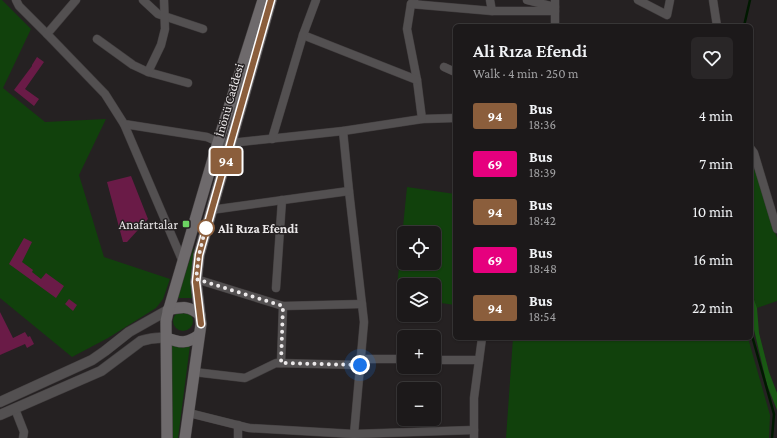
<!DOCTYPE html>
<meta charset="utf-8">
<style>
:root{--surface:#1c191a;--page:#292627;--text:#f1f3f6;--muted:#a0a0a2;--line:#3a3839}
body{margin:0;font-family:"Crimson Pro",serif;background:var(--page);color:var(--text);height:100vh;display:flex;flex-direction:column;font-size:15px;white-space:nowrap}
*{box-sizing:border-box;margin:0}
p{font-size:13px;color:var(--muted)}
.icon{flex:none;width:22px;height:22px;fill:none;stroke:currentColor;stroke-width:2;stroke-linecap:round;stroke-linejoin:round}
.map{position:relative;flex:1;overflow:hidden}
.panel{position:absolute;left:453px;top:24px;width:300px;height:316px;display:flex;flex-direction:column;background:var(--surface);border-radius:6px;box-shadow:0 1px 3px #0004,0 0 0 1px var(--line)}
.panel>*{flex:none}
.badge{padding:0 8px;border-radius:3px;font-size:14px;line-height:26px}
.controls{position:absolute;left:397px;top:226px;display:grid;gap:8px}
.controls a{display:grid;place-items:center;width:44px;height:44px;border-radius:6px;background:var(--surface);box-shadow:0 1px 3px #0004,0 0 0 1px var(--line);font-size:20px}
.you{position:absolute;width:20px;height:20px;margin:-10px;border:3px solid #fff;border-radius:50%;background:#1a73e8;box-shadow:0 0 0 6px #1a73e833}
.map>.badge{position:absolute;translate:-50% -50%;box-shadow:0 0 0 2px #fff}
.round{display:grid;place-items:center;flex:none;width:42px;height:42px;border-radius:6px;background:var(--page)}
.summary{display:flex;align-items:center;justify-content:space-between;height:68px;padding:0 20px}
h1{font-size:19px;font-weight:600;line-height:30px}
ul{padding:0;list-style:none}
li{display:flex;align-items:center;gap:12px;height:48px;padding:0 20px}
li div{flex:1}
li b{display:block;font-size:15px}
li em{font-style:normal}
li .badge{min-width:44px;font-weight:700;text-align:center}
.map>svg:first-child{display:block}
</style>
<div class="map">
<svg width="777" height="438" viewBox="0 0 777 438">
<rect width="100%" height="100%" fill="#252122"/>
<!-- green -->
<g fill="#11410c" fill-rule="evenodd">
<path d="M 0,0 L 2,0 L 31,29 L 3,88 L 45,122 L 106,119 L 79,175 L 104,257 L 170,279 L 163,299 L 156,308 L 108,338 L 72,357 L 0,298 Z"/>
<path d="M 751,158 L 777,238 L 777,301 L 757,308 L 751,291 Z"/>
<path d="M 407,187 L 455,194 L 455,305 L 434,302 L 434,285 L 404,285 L 404,298 L 396,297 ZM 404,233 L 434,233 L 434,263 L 404,263 Z"/>
<path d="M 194,247 L 191,278 L 192,298 L 177,298 Z"/>
<circle cx="183" cy="321" r="10"/>
<path d="M 513,338 L 748,338 L 770,415 L 769,438 L 506,438 Z"/>
<path d="M 172,343 L 190,345 L 178,438 L 172,438 Z"/>
</g>
<!-- forest -->
<path fill="#195913" d="M 751,291 L 757,308 L 759,333 L 769,372 L 777,393 L 777,410 L 767,385 L 751,317 Z"/>
<g fill="none" stroke-linecap="round" stroke-linejoin="round">
<!-- stream -->
<g stroke="#001900" stroke-width="2.5">
<path d="M 744,26 L 750,0"/>
<path d="M 751,332 L 774,414 L 772,438"/>
</g>
</g>
<!-- building -->
<g fill="#6a1b47">
<path d="M 37,57 L 44,62 L 25,89 L 39,99 L 34,106 L 14,90 L 32,66 L 32,65 Z"/>
<path d="M 131,176 L 148,219 L 127,242 L 123,242 L 107,182 Z"/>
<path d="M 24,238 L 32,242 L 22,262 L 33,270 L 32,272 L 41,279 L 46,273 L 64,286 L 56,298 L 9,264 Z"/>
<path d="M 69,299 L 77,305 L 73,311 L 65,304 Z"/>
<path d="M 0,312 L 13,338 L 25,332 L 28,337 L 30,336 L 34,344 L 27,348 L 25,344 L 0,355 Z"/>
</g>
<g fill="none" stroke-linecap="round" stroke-linejoin="round">
<!-- minor casing -->
<g stroke="#413d3e" stroke-width="9">
<g id="minor">
<path d="M 16,0 L 19,6 L 47,34"/>
<path d="M 76,0 L 47,34 L 105,94 L 124,124 L 207,137 L 218,142 L 231,143 L 343,131 L 422,119 L 455,118"/>
<path d="M 143,0 L 158,14 L 203,29"/>
<path d="M 490,0 L 492,11"/>
<path d="M 527,0 L 555,7"/>
<path d="M 638,0 L 667,15 L 670,0"/>
<path d="M 713,0 L 717,26"/>
<path d="M 414,1 L 411,4 L 407,29 L 417,80 L 422,119"/>
<path d="M 411,4 L 492,11 L 555,11"/>
<path d="M 555,26 L 555,0"/>
<path d="M 303,35 L 417,80"/>
<path d="M 97,39 L 133,65 L 148,72 L 188,83"/>
<path d="M 444,67 L 455,72"/>
<path d="M 148,72 L 161,45 L 165,29 L 164,0"/>
<path d="M 124,124 L 183,262"/>
<path d="M 343,131 L 349,191 L 364,322 L 354,434"/>
<path d="M 272,139 L 303,35 L 316,0"/>
<path d="M 751,149 L 754,153 L 777,229"/>
<path d="M 211,210 L 349,191"/>
<path d="M 196,279 L 283,306"/>
<path d="M 276,288 L 282,200"/>
<path d="M 360,359 L 404,359"/>
<path d="M 434,360 L 479,360"/>
<path d="M 281,363 L 283,306 L 362,304"/>
<path d="M 194,372 L 245,378 L 276,363 L 360,365"/>
<path d="M 15,409 L 24,432 L 23,438"/>
<path d="M 189,413 L 249,428 L 354,434 L 474,430"/>
<path d="M 238,438 L 238,425"/>
<path d="M 474,438 L 474,398 L 482,338"/>
</g>
</g>
<!-- tertiary casing -->
<g stroke="#413d3e" stroke-width="11">
<g id="tertiary">
<path d="M 0,402 L 92,360 L 105,351 L 129,332 L 168,310"/>
<path d="M 0,415 L 101,371 L 141,341 C 150,338 158,337 167,338"/>
</g>
</g>
<!-- secondary casing -->
<g stroke="#413d3e" stroke-width="12">
<g id="secondary">
<path d="M 168,310 C 182,307 189,305 200,315"/>
<path d="M 167,338 C 180,343 187,344 199,335"/>
<path d="M 167,438 L 166,321 L 168,312 L 218,142 L 263,0"/>
<path d="M 185,438 L 201,324 L 196,282 L 199,255 L 271,0"/>
</g>
</g>
<!-- minor -->
<use href="#minor" stroke="#535051" stroke-width="8"/>
<!-- tertiary -->
<use href="#tertiary" stroke="#535051" stroke-width="10"/>
<!-- secondary -->
<use href="#secondary" stroke="#6e6a6c" stroke-width="11"/>
</g>
<g fill="none" stroke-linecap="round" stroke-linejoin="round">
<!-- line casing -->
<g stroke="#fff" stroke-width="9">
<path id="line" d="M 201,324 L 196,282 L 199,255 L 271,0"/>
</g>
<!-- line -->
<use href="#line" stroke="#8b5e3c" stroke-width="6"/>
<!-- walk -->
<path stroke="#ebe8e9" stroke-width="4" stroke-dasharray="0 7.2" d="M 206,228 L 206,226 L 199,255 L 196,279 L 283,306 L 281,363 L 360,365"/>
</g>
<!-- markers -->
<rect fill="#6cd362" stroke="#252122" stroke-width="1.5" x="182" y="220" width="8" height="8" rx="2"/>
<circle fill="#fff" stroke="#8b5e3c" stroke-width="2" cx="206" cy="228" r="8"/>
<g text-anchor="middle" dominant-baseline="central" stroke-width="3" stroke-linejoin="round" paint-order="stroke">
<!-- street labels -->
<g font-size="13" fill="#ebe8e9" stroke="#252122">
<text transform="translate(229 100) rotate(-74)">İnönü Caddesi</text>
</g>
<!-- poi labels -->
<g font-size="13" fill="#ebe8e9" stroke="#252122" text-anchor="end">
<text x="178" y="224">Anafartalar</text>
</g>
<!-- stop labels -->
<g font-size="13" font-weight="bold" fill="#ebe8e9" stroke="#252122" text-anchor="start">
<text x="218" y="228">Ali Rıza Efendi</text>
</g>
</g>
</svg>
<div class="controls">
<a><svg class="icon" aria-label="locate" viewBox="0 0 24 24"><circle cx="12" cy="12" r="6"/><path d="M12 2v4M12 18v4M2 12h4M18 12h4"/></svg></a>
<a><svg class="icon" aria-label="layers" viewBox="0 0 24 24"><path d="M12 4l9 5-9 5-9-5zM3 14l9 5 9-5"/></svg></a>
<a>+</a>
<a>−</a>
</div>
<div class="you" style="left:360px;top:365px"></div>
<b class="badge" style="left:226px;top:161px;background:#8b5e3c;color:#fff">94</b>
<section class="panel">
<div class="summary"><div><h1>Ali Rıza Efendi</h1><p>Walk · 4 min · 250 m</p></div><a class="round"><svg class="icon" aria-label="heart" viewBox="0 0 24 24"><path d="M12 20l-8-8c-3-5 5-10 8-4 3-6 11-1 8 4z"/></svg></a></div>
<ul>
<li><span class="badge" style="background:#8b5e3c;color:#fff">94</span><div><b>Bus</b><p>18:36</p></div><em>4 min</em></li>
<li><span class="badge" style="background:#e6007e;color:#fff">69</span><div><b>Bus</b><p>18:39</p></div><em>7 min</em></li>
<li><span class="badge" style="background:#8b5e3c;color:#fff">94</span><div><b>Bus</b><p>18:42</p></div><em>10 min</em></li>
<li><span class="badge" style="background:#e6007e;color:#fff">69</span><div><b>Bus</b><p>18:48</p></div><em>16 min</em></li>
<li><span class="badge" style="background:#8b5e3c;color:#fff">94</span><div><b>Bus</b><p>18:54</p></div><em>22 min</em></li>
</ul>
</section>
</div>
